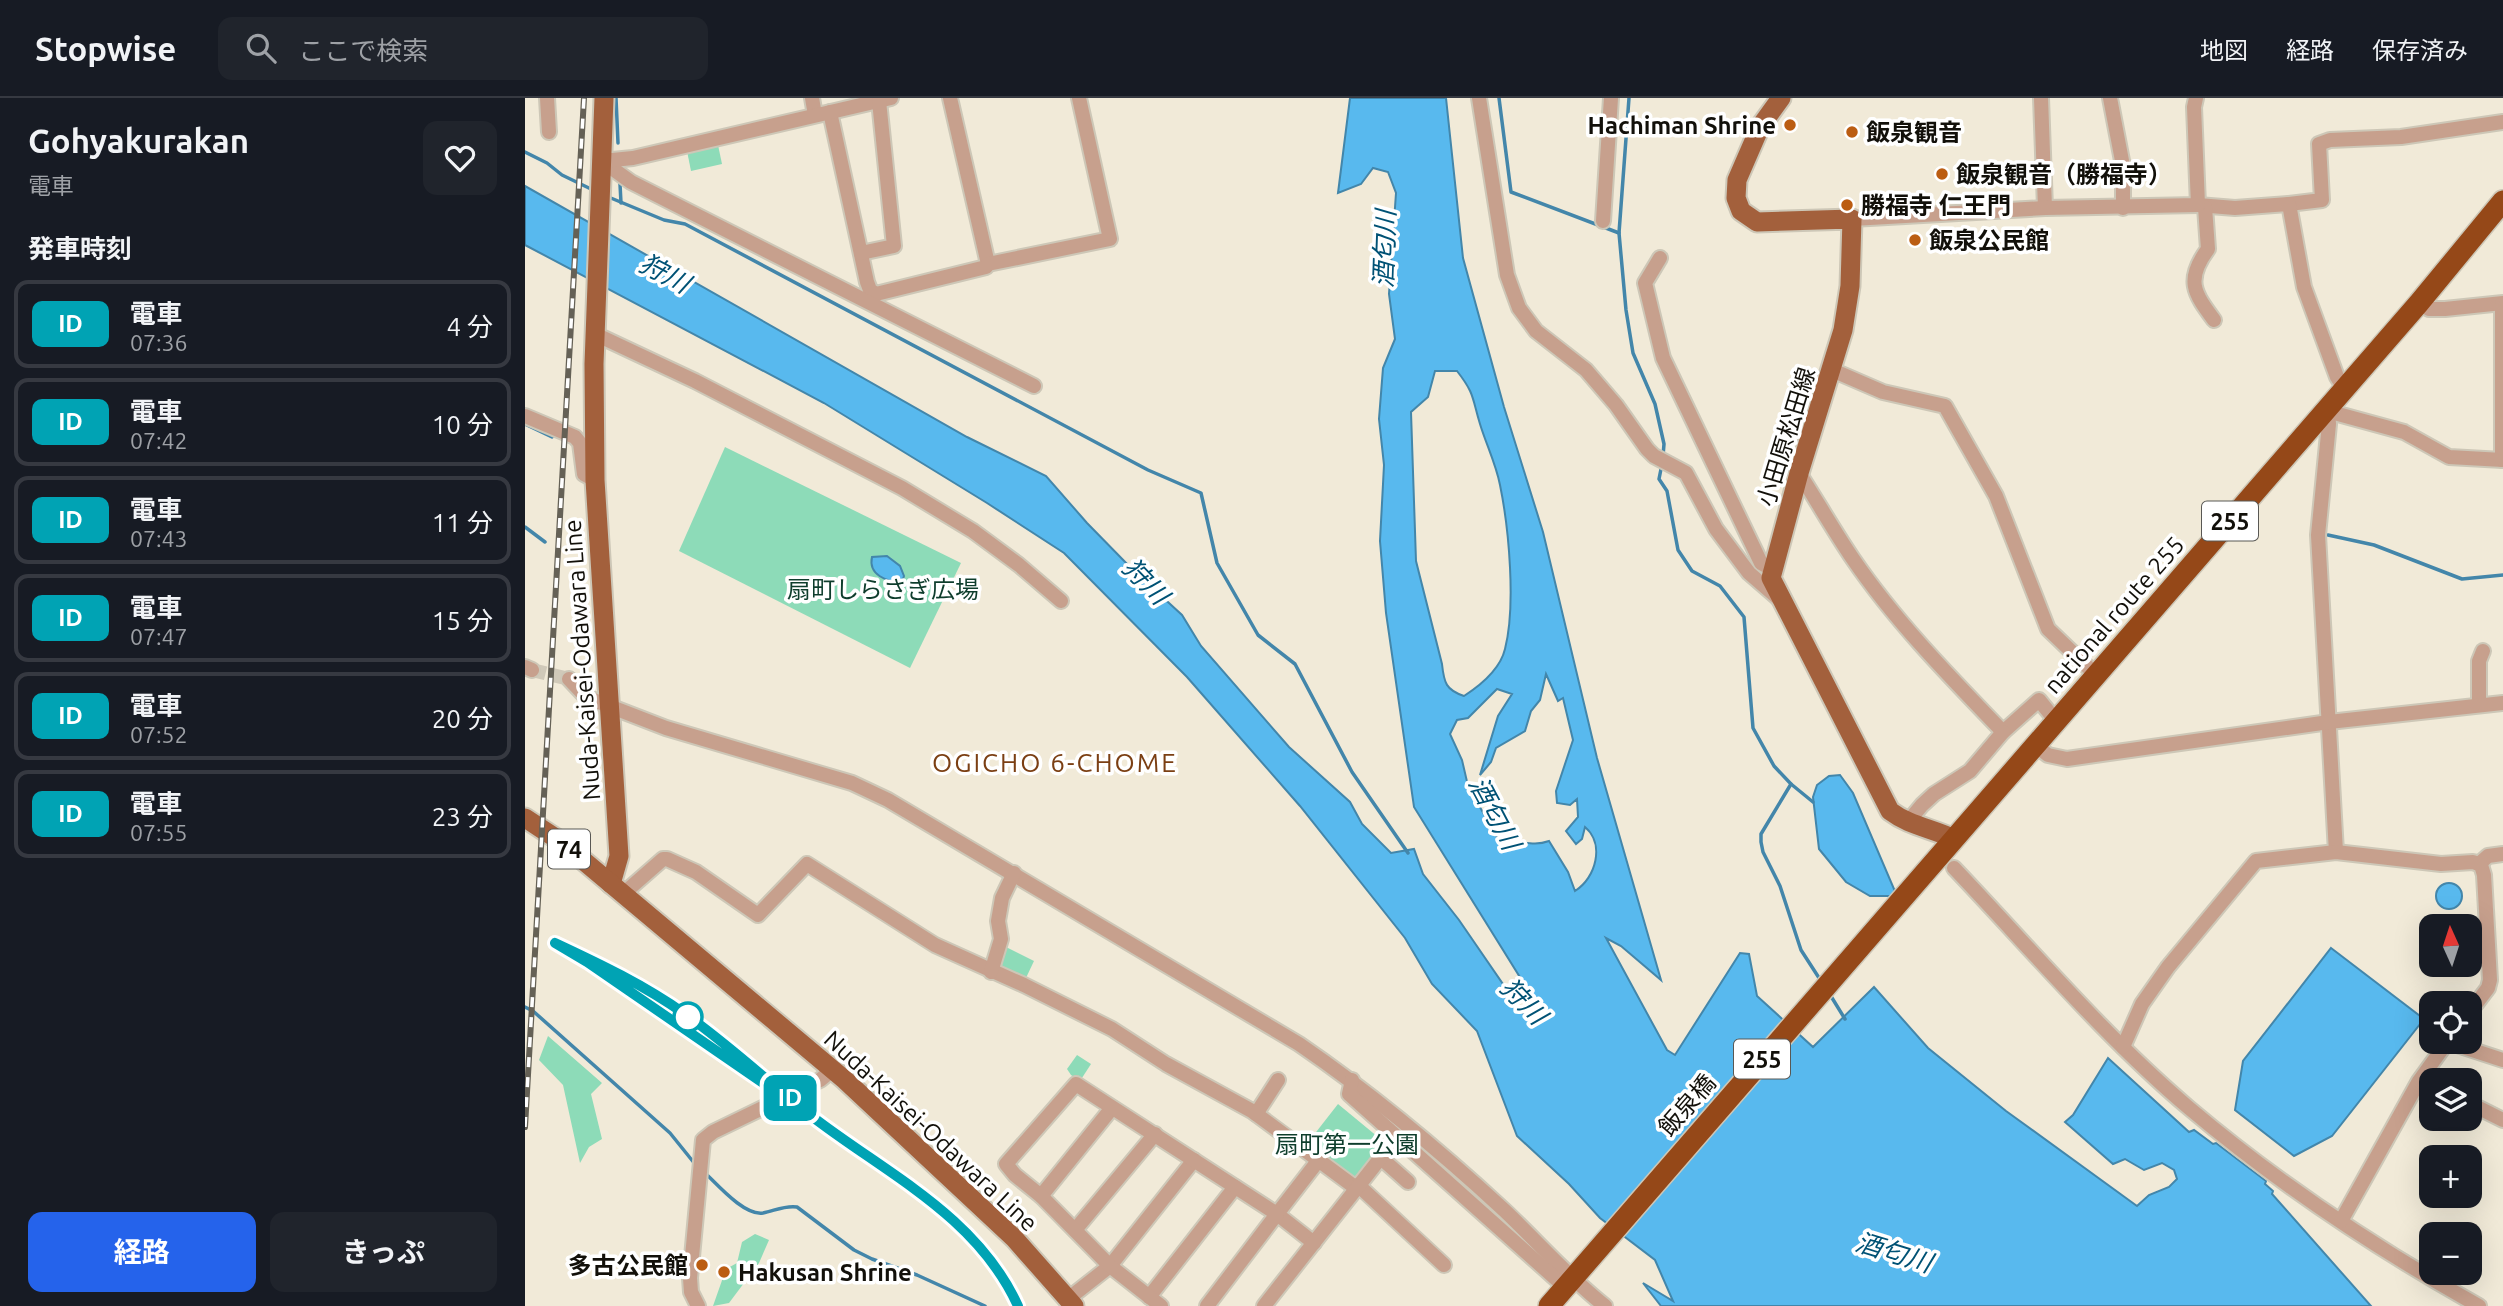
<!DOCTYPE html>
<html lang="ja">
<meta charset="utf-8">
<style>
:root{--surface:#171b24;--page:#20242c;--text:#f1f3f6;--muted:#9ea1a6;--line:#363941;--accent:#2563eb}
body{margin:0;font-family:Ubuntu,"Noto Sans JP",sans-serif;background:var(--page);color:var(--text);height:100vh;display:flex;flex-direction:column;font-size:26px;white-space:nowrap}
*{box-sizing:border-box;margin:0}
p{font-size:23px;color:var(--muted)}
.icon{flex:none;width:38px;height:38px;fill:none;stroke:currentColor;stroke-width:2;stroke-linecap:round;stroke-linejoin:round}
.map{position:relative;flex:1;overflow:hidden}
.drawer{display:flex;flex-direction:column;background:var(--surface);width:525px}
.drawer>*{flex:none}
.badge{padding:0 14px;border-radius:10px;font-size:24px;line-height:46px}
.needle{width:46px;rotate:357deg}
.buttons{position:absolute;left:1894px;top:816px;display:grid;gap:14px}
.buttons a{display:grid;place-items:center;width:63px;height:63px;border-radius:14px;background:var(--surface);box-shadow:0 7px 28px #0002;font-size:35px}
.map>.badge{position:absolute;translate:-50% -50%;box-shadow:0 0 0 4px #fff}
h2{padding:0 28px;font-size:26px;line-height:63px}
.round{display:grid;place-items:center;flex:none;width:74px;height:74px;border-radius:14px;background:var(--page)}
.headline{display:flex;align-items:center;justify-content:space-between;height:119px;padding:0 28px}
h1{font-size:33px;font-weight:700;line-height:52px}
.primary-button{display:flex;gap:14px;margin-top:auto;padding:14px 28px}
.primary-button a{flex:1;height:80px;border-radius:14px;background:var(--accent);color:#fff;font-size:28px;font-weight:700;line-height:80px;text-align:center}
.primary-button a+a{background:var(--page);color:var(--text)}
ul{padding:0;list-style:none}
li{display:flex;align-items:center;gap:21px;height:88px;margin:0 14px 10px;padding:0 14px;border:4px solid var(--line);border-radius:14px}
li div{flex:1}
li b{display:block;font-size:26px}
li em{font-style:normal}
li .badge{min-width:77px;font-weight:700;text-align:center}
header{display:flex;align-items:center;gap:42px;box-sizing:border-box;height:98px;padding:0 35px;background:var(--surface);border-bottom:2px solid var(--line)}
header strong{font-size:33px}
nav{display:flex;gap:38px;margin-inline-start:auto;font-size:24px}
.search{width:490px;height:63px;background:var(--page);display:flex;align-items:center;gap:18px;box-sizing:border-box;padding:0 24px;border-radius:14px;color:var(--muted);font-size:26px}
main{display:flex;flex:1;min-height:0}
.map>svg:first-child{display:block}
</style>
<header>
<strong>Stopwise</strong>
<div class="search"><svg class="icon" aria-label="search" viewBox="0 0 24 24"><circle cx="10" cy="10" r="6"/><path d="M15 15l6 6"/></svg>ここで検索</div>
<nav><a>地図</a><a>経路</a><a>保存済み</a></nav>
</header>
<main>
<section class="drawer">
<div class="headline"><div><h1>Gohyakurakan</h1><p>電車</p></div><a class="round"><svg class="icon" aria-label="heart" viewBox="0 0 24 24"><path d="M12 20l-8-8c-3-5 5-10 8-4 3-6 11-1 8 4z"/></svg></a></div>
<h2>発車時刻</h2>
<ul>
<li><span class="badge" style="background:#00a3b4;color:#fff">ID</span><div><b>電車</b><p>07:36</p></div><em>4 分</em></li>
<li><span class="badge" style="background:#00a3b4;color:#fff">ID</span><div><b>電車</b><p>07:42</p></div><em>10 分</em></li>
<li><span class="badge" style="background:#00a3b4;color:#fff">ID</span><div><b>電車</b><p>07:43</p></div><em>11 分</em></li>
<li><span class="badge" style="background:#00a3b4;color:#fff">ID</span><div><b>電車</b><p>07:47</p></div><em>15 分</em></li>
<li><span class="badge" style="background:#00a3b4;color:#fff">ID</span><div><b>電車</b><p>07:52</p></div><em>20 分</em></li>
<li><span class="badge" style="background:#00a3b4;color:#fff">ID</span><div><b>電車</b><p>07:55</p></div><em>23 分</em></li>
</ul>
<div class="primary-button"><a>経路</a><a>きっぷ</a></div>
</section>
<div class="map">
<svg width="1978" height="1208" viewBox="0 0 1978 1208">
<rect width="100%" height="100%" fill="#f1ead8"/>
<!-- green -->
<g fill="#8ddbb8">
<path d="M 193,47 L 197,66 L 166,73 L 162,53 Z"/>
<path d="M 200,349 L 436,465 L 385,570 L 154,453 Z"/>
<path d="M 473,845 L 509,863 L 500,882 L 468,871 Z"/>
<path d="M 23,938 L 77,985 L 66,996 L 77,1041 L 64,1049 L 55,1065 L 38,987 L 14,962 Z"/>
<path d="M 552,957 L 566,966 L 555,983 L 546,977 L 542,971 Z"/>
<path d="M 813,1006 L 859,1044 L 828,1082 L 781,1047 Z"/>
<path d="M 230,1136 L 244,1142 L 234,1165 L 204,1205 L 188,1208 L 201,1171 L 212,1165 L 217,1144 Z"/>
</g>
<!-- water -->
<g fill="#58b9ee" stroke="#4386aa" stroke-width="2" fill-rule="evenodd">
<path d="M 825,0 L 921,0 L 938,160 L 979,309 L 1018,434 L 1072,660 L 1136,882 L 1096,848 L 1081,840 L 1142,952 L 1150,957 L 1215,855 L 1224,856 L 1232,898 L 1288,949 L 1349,889 L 1403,950 L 1481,1013 L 1612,1108 L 1624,1097 L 1644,1089 L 1652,1081 L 1649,1072 L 1637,1065 L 1619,1072 L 1600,1061 L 1588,1066 L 1540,1024 L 1548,1017 L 1583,960 L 1664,1034 L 1669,1032 L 1688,1046 L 1691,1045 L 1741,1083 L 1740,1086 L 1748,1093 L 1747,1096 L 1846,1208 L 1136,1208 L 1118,1185 L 1148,1203 L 1130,1162 L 1075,1120 L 1044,1086 L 992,1038 L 952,933 L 907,886 L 880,840 L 775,708 L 662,579 L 539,455 L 462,405 L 299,305 L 0,147 L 0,88 L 442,339 L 521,378 L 562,425 L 607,471 L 657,517 L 676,548 L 764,649 L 825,704 L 837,726 L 866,755 L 889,751 L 898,776 L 934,822 L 1004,924 L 1001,889 L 889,709 L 861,515 L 855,443 L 859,367 L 854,321 L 858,270 L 870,241 L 864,196 L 871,95 L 863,74 L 848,70 L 836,86 L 813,95 ZM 910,273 L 932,273 C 950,296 947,300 955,326 C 961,346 971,366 975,387 C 984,431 991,508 980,551 C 975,572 956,587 939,598 C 921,592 919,585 917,566 L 891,463 L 886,314 L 903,299 ZM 1021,576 L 1033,603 L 1038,600 L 1048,642 L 1031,693 L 1032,705 L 1045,707 L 1052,701 L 1053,719 L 1041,733 L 1051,746 L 1057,741 L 1060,729 C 1080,746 1071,780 1050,793 L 1043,774 L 1024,743 C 1011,748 999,745 985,740 L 985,730 L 976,730 L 978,750 L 943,688 L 937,662 L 925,636 L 932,622 L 943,620 L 972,591 L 987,596 L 973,618 L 955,677 L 966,664 L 971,650 L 1000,633 L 1006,613 L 1015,602 Z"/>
<path d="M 362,458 L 375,468 L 379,478 L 377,484 C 362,484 343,477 347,459 Z"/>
<path d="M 1315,677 L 1328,695 L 1372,798 L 1345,798 L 1321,784 L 1294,751 L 1288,699 L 1292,687 L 1304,678 Z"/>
<circle cx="1924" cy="798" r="13"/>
<path d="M 1806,850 L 1899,921 L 1807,1038 L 1769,1058 L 1710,1012 L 1718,963 Z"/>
</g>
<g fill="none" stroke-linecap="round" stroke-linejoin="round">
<!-- stream -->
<g stroke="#4386aa" stroke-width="3.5">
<path d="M 91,0 L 93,45"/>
<path d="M 974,0 L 986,94 L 1094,135"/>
<path d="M 1104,0 L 1094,135 L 1101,212 L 1108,255 L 1130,306 L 1139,346 L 1138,358"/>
<path d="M 0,54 L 22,65 L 37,77 L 68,92"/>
<path d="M 95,86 L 96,105"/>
<path d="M 81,98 L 139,122 L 160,126 L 623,372 L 676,395 L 692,465 L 733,537 L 770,566 L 827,674 L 883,755"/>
<path d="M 0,326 L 27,339"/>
<path d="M 1137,366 L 1134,381 L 1142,393 L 1153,452 L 1167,473 L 1195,488 L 1219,519 L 1228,630 L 1249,668 L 1266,686 L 1236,736 L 1236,744 L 1238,754 L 1255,788 L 1276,852 L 1296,883"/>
<path d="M 0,429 L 20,444"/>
<path d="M 1803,437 L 1849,447 L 1937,481 L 1978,477"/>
<path d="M 1266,686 L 1288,704"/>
<path d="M 1304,895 L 1320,921"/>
<path d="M 0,909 L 8,913 L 145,1035 L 170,1066"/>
<path d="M 178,1073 C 192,1086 219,1118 238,1115 C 249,1113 260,1107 272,1109 L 329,1152 L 347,1161 L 392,1177 L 460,1208"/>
</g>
<!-- minor-tunnel -->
<path stroke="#d0c9b9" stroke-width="14" stroke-dasharray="14 7" stroke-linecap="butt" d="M 7,572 L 44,581"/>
<!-- minor casing -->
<g stroke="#cdc7b7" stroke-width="18">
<g id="minor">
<path d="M 22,0 L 24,34"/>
<path d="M 287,0 L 290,17"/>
<path d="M 425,0 L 463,166"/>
<path d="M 954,0 L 982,177 L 994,210 L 1011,233 L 1061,272 L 1091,307 L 1122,351 L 1129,358 L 1161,375 L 1191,431 L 1224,475 L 1254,501"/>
<path d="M 1516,0 L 1520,110"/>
<path d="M 1585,0 L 1598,68 L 1598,110"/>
<path d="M 305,14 L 342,184 L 345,192 L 351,196 L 461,169 L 463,166 L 585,141 L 554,0"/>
<path d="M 77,63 L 106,84 L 509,288"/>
<path d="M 77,63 L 108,60 L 366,0"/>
<path d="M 1764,106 L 1797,102 L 1794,46 L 1805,42 L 1876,39 L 1978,24"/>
<path d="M 1673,107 L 1710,110 L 1764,106 L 1779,189 L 1812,279 L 1819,290"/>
<path d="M 1680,109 L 1683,151 C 1660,182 1669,195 1689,222"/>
<path d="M 1327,121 L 1520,110 L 1673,107 L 1669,9 L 1671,0"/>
<path d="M 1078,123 L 1086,0"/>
<path d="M 336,155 L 369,148 L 354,3"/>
<path d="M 1135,160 L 1120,185 L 1138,260 L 1236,465 L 1247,471"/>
<path d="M 1894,205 L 1904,211 L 1920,211 L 1978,205"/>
<path d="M 70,236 L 170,283 L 377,390 L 448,433 L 494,467 L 536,503"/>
<path d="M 1307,272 L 1358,294 L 1420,308 L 1471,398 L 1523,531 L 1571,577"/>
<path d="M 1803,311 L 1804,326 L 1793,437 L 1811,754"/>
<path d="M 1803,311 L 1813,316 L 1879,334 L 1924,359 L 1978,362"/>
<path d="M 0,318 L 50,339 L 55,345 L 59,376 L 70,382"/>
<path d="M 1977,362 L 1977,206"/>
<path d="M 1274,375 C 1292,403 1309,433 1328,461 C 1371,524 1426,580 1478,634 L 1514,602 L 1531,623"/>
<path d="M 0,569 L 7,572"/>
<path d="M 44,581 L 61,599 L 84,608 L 141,630 L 327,685 L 363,702 L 774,946 C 847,996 914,1052 979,1112 C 1013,1144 1043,1179 1080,1208"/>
<path d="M 1954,606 L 1954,563 L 1958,553"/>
<path d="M 1510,647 L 1523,657 L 1542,661 L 1804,624 L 1978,605"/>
<path d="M 1382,725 L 1397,707 L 1409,696 L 1445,673 L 1478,634"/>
<path d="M 1954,766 L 1963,758 L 1978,756"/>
<path d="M 1429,770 C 1506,851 1579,938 1664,1010 C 1754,1086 1852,1151 1954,1208"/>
<path d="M 98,796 L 138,761 L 142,761 L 171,774 L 233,817 L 282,766 L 410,847 L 499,887 L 587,931 L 641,966 L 727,1013 L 831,1090"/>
<path d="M 466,874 L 476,841 L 473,823 L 477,800 L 489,775"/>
<path d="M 1923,944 L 1978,962"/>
<path d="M 1598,949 L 1617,906 L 1643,869 L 1731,763 L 1811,754 L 1916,766 L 1948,764 L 1956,767 L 1959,777 L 1965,882 L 1963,890 L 1944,915"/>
<path d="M 827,982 L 824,996 L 1040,1189"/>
<path d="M 1944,1005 L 1978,1022"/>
<path d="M 731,1016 L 753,982"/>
<path d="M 856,1060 L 883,1084"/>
<path d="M 833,1087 L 919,1167"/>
<path d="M 516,1098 L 587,1010"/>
<path d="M 1816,1123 L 1894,983 L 1923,943"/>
<path d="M 550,1132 L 630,1036"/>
<path d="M 789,1145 L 752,1116 L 793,1063"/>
<path d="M 624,1199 L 710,1089"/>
<path d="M 543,1201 L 585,1168 L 669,1062"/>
<path d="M 173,1208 L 166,1194 L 165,1180 L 178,1042 L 188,1034 L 295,982 L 306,973"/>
<path d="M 636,1208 L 585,1168 L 516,1098 L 490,1077 L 481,1066 L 551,986 L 752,1116 L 682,1208"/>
<path d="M 739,1208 L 872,1039"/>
</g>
</g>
<!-- major casing -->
<g stroke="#cdc7b7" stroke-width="23">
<g id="major">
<path d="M 79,0 L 69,266 L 70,382 L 94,758 L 86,786"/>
<path d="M 1256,0 L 1235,29 L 1212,82 L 1211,100 L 1216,113 L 1232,124 L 1327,121 L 1325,188 L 1318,232 L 1274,375 L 1246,480 L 1365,713 C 1385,728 1406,730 1429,741"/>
<path d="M 0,720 L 35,743 L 320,982 L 489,1140 L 549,1208"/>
</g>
</g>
<!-- highway casing -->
<g stroke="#cdc7b7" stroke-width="24">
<path id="highway" d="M 1024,1208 L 1894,205 L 1978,103"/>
</g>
<!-- minor -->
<use href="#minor" stroke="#c7a08d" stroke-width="14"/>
<!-- major -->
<use href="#major" stroke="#a3603c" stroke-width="19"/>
<!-- highway -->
<use href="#highway" stroke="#954818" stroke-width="21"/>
<!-- rail casing -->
<g stroke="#656156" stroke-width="6">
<g id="rail">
<path d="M 30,845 L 62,864 L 373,1077 C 420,1113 468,1152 493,1208"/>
<path d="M 86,871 C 130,891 170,923 207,953"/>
<path d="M 0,1029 L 59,0"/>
</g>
</g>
<!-- rail -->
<use href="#rail" stroke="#fff" stroke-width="3.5" stroke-dasharray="10" stroke-linecap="butt"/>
</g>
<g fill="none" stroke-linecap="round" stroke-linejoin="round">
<!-- line casing -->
<g stroke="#fff" stroke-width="16">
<path id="line" d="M 276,1011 L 62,864 L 30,845 C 75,866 119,887 160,916 C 207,949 248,989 293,1023 C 366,1078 453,1120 493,1208"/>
</g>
<!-- line -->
<use href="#line" stroke="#00a3b4" stroke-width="10"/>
</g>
<!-- markers -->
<g fill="#bb5d12" stroke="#fff" stroke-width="2.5">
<circle cx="1265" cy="27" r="7"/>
<circle cx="1327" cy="34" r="7"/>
<circle cx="1417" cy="76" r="7"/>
<circle cx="1322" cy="107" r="7"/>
<circle cx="1390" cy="142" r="7"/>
<circle cx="177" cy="1167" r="7"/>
<circle cx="199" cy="1174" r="7"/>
</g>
<circle fill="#fff" stroke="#00a3b4" stroke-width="3.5" cx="163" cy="919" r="14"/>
<g text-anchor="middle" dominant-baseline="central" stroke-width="7" stroke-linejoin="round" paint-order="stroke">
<!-- shield labels -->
<g fill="#fff" stroke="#595854" stroke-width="2">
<rect x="1677" y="403.5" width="56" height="39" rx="5"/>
<rect x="23" y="731.5" width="42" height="39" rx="5"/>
<rect x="1209" y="941.5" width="56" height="39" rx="5"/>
</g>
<g font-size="23" font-weight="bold" fill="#12100a">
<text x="1705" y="423">255</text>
<text x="44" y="751">74</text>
<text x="1237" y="961">255</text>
</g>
<!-- poi labels -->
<g font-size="24" font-weight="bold" fill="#12100a" stroke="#fff" text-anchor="start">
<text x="1251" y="27" text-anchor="end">Hachiman Shrine</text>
<text x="1341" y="34">飯泉観音</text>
<text x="1431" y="76">飯泉観音（勝福寺）</text>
<text x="1336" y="107">勝福寺 仁王門</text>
<text x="1404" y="142">飯泉公民館</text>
<text x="163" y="1167" text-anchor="end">多古公民館</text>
<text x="213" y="1174">Hakusan Shrine</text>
</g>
<!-- street labels -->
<g font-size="24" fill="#12100a" stroke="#fff">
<text transform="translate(1261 339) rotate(-73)">小田原松田線</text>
<text transform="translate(1589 517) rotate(-49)">national route 255</text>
<text transform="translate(57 562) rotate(-94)">Nuda-Kaisei-Odawara Line</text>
<text transform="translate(1162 1007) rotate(-49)">飯泉橋</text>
<text transform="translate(406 1033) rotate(43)">Nuda-Kaisei-Odawara Line</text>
</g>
<!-- park labels -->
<g font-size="24" fill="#0e3d2c" stroke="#fff">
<text x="358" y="491">扇町しらさぎ広場</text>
<text x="822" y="1046">扇町第一公園</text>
</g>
<!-- water labels -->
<g font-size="26" font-style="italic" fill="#005275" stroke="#fff">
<text transform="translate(859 151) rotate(-88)">酒匂川</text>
<text transform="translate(140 175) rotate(28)">狩川</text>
<text transform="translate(621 483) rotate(46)">狩川</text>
<text transform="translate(970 715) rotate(62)">酒匂川</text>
<text transform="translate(999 903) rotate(46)">狩川</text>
<text transform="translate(1369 1154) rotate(17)">酒匂川</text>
</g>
<!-- neighbourhood labels -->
<g font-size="26" letter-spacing="2" fill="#7b3f13" stroke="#fff">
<text x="530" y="664">OGICHO 6-CHOME</text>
</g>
</g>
</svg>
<div class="buttons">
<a><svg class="needle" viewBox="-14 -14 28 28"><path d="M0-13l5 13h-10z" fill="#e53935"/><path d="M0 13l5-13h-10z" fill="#9ea1a6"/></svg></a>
<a><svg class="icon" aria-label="locate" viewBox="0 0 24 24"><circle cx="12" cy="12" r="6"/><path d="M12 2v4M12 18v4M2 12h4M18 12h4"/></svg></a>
<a><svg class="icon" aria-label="layers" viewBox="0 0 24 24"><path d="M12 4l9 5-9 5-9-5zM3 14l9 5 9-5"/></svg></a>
<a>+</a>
<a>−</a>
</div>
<b class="badge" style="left:265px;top:1000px;background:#00a3b4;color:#fff">ID</b>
</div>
</main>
